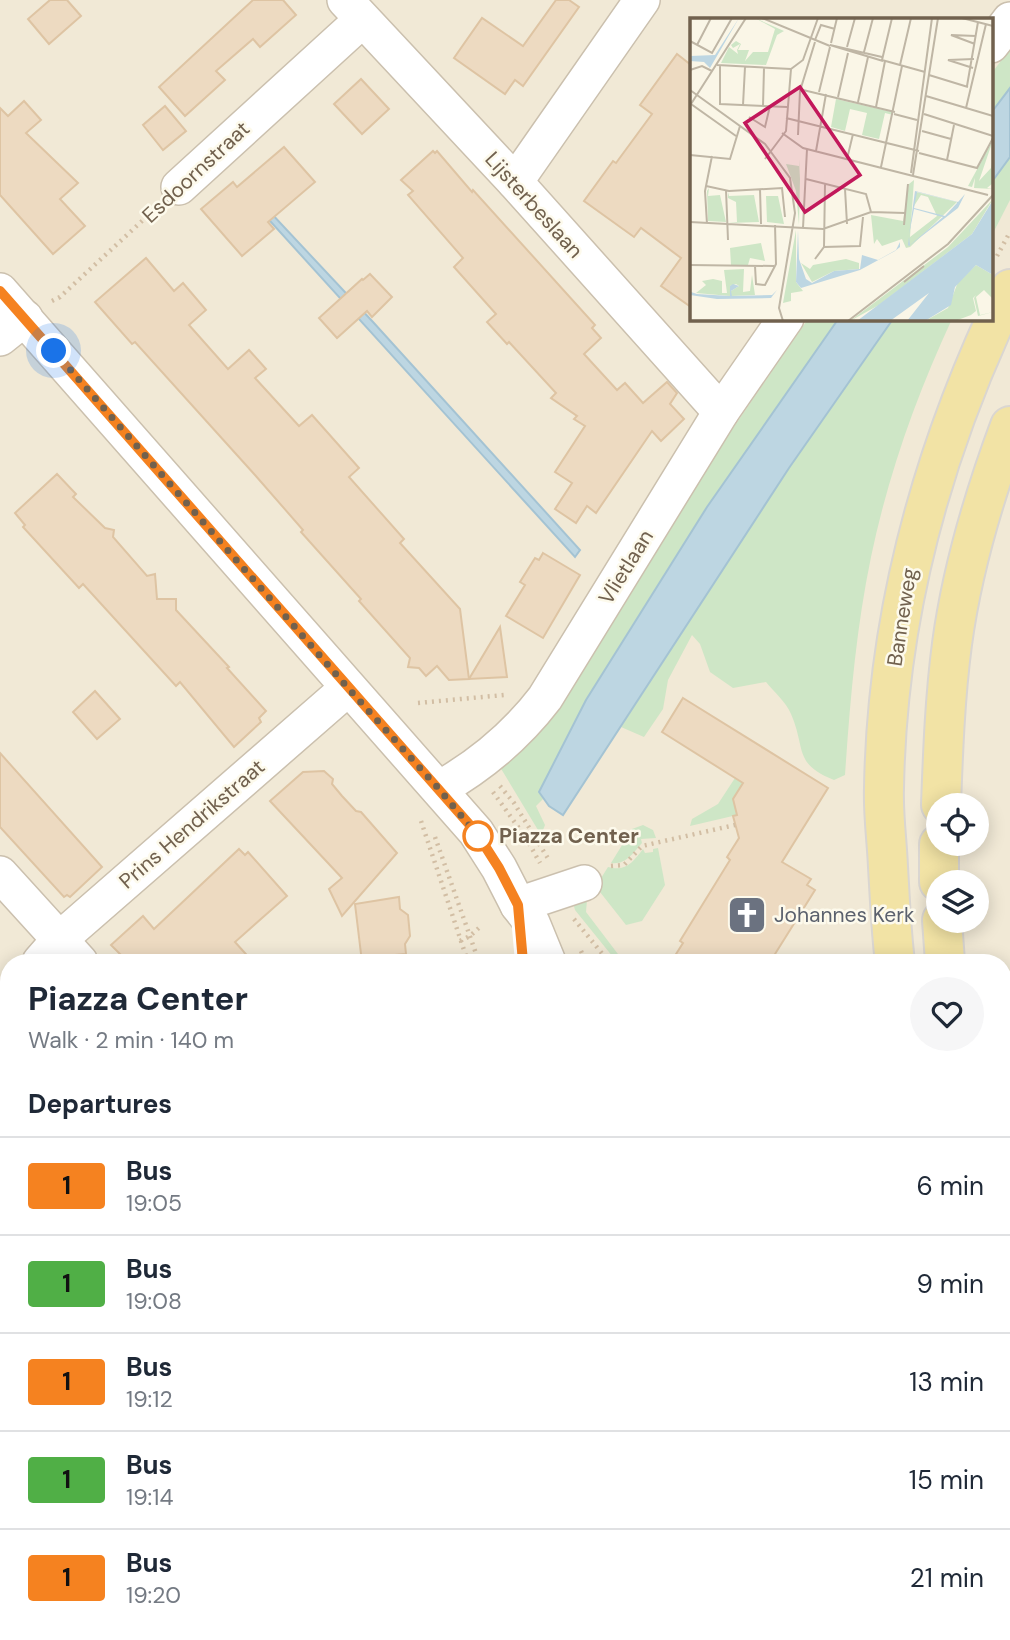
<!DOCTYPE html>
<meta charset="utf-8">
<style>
:root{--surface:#fff;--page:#f6f6f7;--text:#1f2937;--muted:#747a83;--line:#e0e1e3}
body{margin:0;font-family:"DM Sans",sans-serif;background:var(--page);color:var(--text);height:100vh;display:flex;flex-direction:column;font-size:26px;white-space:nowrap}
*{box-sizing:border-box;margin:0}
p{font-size:23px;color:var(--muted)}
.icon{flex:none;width:38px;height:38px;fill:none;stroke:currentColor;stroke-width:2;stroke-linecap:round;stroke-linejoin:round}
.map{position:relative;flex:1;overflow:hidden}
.panel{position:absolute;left:0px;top:954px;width:1012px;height:688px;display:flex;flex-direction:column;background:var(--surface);border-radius:28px 28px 0 0;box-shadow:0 4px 18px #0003}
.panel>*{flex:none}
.badge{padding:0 14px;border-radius:5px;font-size:24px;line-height:46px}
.buttons{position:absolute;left:926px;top:793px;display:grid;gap:14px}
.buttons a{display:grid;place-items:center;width:63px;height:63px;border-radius:50%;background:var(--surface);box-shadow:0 4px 18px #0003;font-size:35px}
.you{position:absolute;width:35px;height:35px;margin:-18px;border:5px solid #fff;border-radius:50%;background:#1a73e8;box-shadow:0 0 0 10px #1a73e833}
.map>.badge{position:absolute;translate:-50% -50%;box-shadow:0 0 0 4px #fff}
h2{padding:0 28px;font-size:26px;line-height:63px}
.round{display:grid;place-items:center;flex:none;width:74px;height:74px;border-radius:37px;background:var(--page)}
.summary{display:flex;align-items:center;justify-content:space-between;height:119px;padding:0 28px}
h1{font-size:33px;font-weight:700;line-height:52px}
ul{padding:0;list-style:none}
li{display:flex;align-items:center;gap:21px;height:98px;padding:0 28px;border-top:2px solid var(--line)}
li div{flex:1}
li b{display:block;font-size:26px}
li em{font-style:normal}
li .badge{min-width:77px;font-weight:700;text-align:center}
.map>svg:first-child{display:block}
</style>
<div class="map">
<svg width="1010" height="1640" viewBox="0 0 1010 1640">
<rect width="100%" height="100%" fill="#faf6e7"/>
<!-- residential -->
<path fill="#f1e9d6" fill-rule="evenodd" d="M 0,0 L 1010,0 L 1010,1640 L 0,1640 ZM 692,19 L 991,19 L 991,318 L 692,318 ZM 938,805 L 976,805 L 976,844 L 938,844 ZM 938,882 L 976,882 L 976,920 L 938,920 ZM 9,962 L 1003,962 L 1003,1633 L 9,1633 Z"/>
<!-- green -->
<g fill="#cee6c6">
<path d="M 1010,49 L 1010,88 L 991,113 L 991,74 Z"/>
<path d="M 1010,157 L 1010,200 L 991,237 L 991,183 Z"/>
<path d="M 808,319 L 839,319 L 707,507 L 586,700 L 539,792 L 543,799 L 536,806 L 545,825 L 541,835 L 500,767 L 534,739 L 689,492 Z"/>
<path d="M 893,319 L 952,319 C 917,394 888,475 871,557 C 856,629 850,702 845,775 L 834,780 C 793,764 806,748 791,714 C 786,702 774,692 766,682 L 733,688 L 710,672 L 700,644 L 692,635 L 668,680 L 663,709 L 644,737 L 621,727 L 789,468 Z"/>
<path d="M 735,778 L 743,783 L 737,815 L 690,826 L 692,819 L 718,804 Z"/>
<path d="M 643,825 L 653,830 L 656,838 L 641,839 L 642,843 C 633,853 626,865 611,863 L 632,829 Z"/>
<path d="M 658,848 L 665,885 L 642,921 L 626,925 L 600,892 L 598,883 L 608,867 C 626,872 633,862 643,849 L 645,853 L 653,852 L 653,849 Z"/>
<path d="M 571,895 L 587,900 L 586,912 L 624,962 L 617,962 L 575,910 Z"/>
<path d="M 1010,1112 L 1010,1169 L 1006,1170 L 1003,1157 L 1003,1120 Z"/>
<path d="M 55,1633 L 97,1633 L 92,1640 L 49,1640 Z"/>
<path d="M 139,1633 L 182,1633 L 177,1640 L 133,1640 Z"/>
<path d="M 284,1633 L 485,1633 L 495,1640 L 293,1640 Z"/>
</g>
<!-- water -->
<g fill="#bdd6e2" stroke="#a4c3d3" stroke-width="2">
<path d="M 1010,88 L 1010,157 L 991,183 L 991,113 Z"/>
<path d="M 255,196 L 373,322 L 580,550 L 575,557 L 251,200 Z"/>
<path d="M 839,318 L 893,319 L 789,468 L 563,815 L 549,806 L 539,792 L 586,700 L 707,507 Z"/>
</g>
<!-- building -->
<g fill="#eddac1" stroke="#dec4a3" stroke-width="2">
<path d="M 50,0 L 67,0 L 81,16 L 49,44 L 28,19 Z"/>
<path d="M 253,0 L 283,0 L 296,15 L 260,47 L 253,39 L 216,71 L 225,80 L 185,116 L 159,87 Z"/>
<path d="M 556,0 L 569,0 L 579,7 L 523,86 L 515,80 L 505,94 L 454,58 L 482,18 L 523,46 Z"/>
<path d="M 677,54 L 691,65 L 691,307 L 661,286 L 681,258 L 641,228 L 634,237 L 584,201 L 613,161 L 616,163 L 652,114 L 640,105 Z"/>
<path d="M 361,79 L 389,109 L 362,134 L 334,104 Z"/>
<path d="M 24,101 L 41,120 L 26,133 L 78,183 L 60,199 L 85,226 L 53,254 L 0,195 L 0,108 L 8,116 Z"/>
<path d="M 165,106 L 186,131 L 163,150 L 143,125 Z"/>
<path d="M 284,147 L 315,182 L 268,222 L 274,229 L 242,256 L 201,209 L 233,182 L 237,187 Z"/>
<path d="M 433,151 L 435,153 L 437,151 L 472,192 L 473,190 L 595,325 L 592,328 L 601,338 L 584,354 L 617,390 L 625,383 L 643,403 L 667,382 L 677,393 L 670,404 L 684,419 L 661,441 L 652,431 L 596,513 L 587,506 L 576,523 L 555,509 L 572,483 L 555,472 L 585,426 L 574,419 L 577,416 L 551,398 L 556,393 L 509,342 L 507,344 L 487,322 L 496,314 L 454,267 L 463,258 L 408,195 L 413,191 L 401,180 Z"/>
<path d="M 146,258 L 174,291 L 183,283 L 206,310 L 189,325 L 228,369 L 249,350 L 266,369 L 255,378 L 299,426 L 312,415 L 359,468 L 349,477 L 404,539 L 400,543 L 460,609 L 469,679 L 449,680 L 437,666 L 426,676 L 419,668 L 408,667 L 410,658 L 359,601 L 361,599 L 301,532 L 303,530 L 255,475 L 135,342 L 132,344 L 95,302 Z"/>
<path d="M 370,274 L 392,297 L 372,317 L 367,311 L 337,338 L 319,318 L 362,279 L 363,280 Z"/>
<path d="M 57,474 L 76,494 L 73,497 L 105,528 L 114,530 L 113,537 L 147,576 L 155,574 L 157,599 L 176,599 L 176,610 L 229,667 L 227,668 L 266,711 L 259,718 L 261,722 L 234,747 L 180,682 L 176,686 L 83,584 L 79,588 L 23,527 L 25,525 L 15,513 Z"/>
<path d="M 543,553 L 580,575 L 543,638 L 506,616 L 525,585 L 520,582 L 535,558 L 539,560 Z"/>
<path d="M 500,627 L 507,677 L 469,679 Z"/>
<path d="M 95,691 L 120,719 L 97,739 L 73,712 Z"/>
<path d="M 683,698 L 828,788 L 782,862 L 811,879 L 807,885 L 815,890 L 770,962 L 671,962 L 683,943 L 680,941 L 730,860 L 727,857 L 739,838 L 733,816 L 737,815 L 733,799 L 743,783 L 662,732 Z"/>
<path d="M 0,753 L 102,867 L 70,897 L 67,895 L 64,897 L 0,827 Z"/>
<path d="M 324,771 L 333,779 L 332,784 L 342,796 L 356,811 L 361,812 L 397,853 L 342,916 L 329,889 L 342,878 L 270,801 L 303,772 Z"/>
<path d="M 239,849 L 245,855 L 248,852 L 287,896 L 235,942 L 253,962 L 128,962 L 111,945 L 143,916 L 154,929 Z"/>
<path d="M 399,897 L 400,909 L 408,915 L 410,936 L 405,944 L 406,954 L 396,955 L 397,962 L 362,962 L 355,904 Z"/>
</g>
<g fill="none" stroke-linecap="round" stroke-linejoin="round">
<!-- minor casing -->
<g stroke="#cbc0ae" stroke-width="38">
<g id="minor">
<path d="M 345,0 L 515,182 L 721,412"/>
<path d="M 991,45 L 1010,20"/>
<path d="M 515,182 L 642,0"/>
<path d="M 179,187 L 362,20"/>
<path d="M 0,291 L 476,832 L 499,868 L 518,905 L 532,923 L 548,962"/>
<path d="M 0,338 L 25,318"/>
<path d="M 439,789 C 481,765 516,736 545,698 L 721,412 L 786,318"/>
<path d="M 0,874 L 80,962"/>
<path d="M 518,905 L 584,883"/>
<path d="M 40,962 L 60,939 L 348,688"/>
<path d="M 0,1010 L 9,999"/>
<path d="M 1003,1062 L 1010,1059"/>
<path d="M 1003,1098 L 1010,1095"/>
<path d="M 0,1330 L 9,1339"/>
<path d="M 0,1393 L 9,1385"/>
<path d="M 0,1581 L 9,1588"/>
<path d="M 526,1633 L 536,1640"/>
<path d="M 879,1633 L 882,1640"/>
<path d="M 210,1640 L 215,1633"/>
</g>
</g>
<!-- major casing -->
<g stroke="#dad6d1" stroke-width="42">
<g id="major">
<path d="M 941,805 C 943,751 945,697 952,644 C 962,569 984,496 1010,426"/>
<path d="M 939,844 L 939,882"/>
<path d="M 942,920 L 945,962"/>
<path d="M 895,962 C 891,931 890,899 888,867 C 887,841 883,814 884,788 C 887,611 933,447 1010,289"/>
<path d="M 1003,1245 L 1010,1264"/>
<path d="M 1003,1392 L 1010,1412"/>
</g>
</g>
<!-- path -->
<g stroke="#d2bea4" stroke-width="4.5" stroke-dasharray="2 5" stroke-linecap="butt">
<path d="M 997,256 L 1010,232"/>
<path d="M 52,301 L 60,297 L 155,209"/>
<path d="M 418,703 L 504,695"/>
<path d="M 500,786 L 514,803 L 549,860"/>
<path d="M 493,792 L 526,838 L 540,863"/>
<path d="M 421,821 L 468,962"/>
<path d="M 435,837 L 479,962"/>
<path d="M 611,866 L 624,865 L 642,846 L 735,825"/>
<path d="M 574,919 L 609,962"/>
<path d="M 460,941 L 470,936 L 481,926"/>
<path d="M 581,951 L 586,962"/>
<path d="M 1003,975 L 1010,974"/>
<path d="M 1003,1182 L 1010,1179"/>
<path d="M 1003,1207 L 1010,1205"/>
<path d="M 1003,1465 L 1010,1485"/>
<path d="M 1003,1495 L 1010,1514"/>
<path d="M 1003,1614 L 1010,1611"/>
<path d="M 1003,1619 L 1010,1639"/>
<path d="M 271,1633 L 280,1640"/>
<path d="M 751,1633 L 760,1639"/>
<path d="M 786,1633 L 795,1639 L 803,1638 L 809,1633"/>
<path d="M 758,1638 L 779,1633"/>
<path d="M 26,1640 L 32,1633"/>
</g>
<!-- minor -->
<use href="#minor" stroke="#fff" stroke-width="35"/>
<!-- major -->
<use href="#major" stroke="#f2e3a5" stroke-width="38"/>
</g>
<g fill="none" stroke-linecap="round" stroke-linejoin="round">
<!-- line casing -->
<g stroke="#fff" stroke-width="16">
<path id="line" d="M 0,291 L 476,832 L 499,868 L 518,905 L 523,962"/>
</g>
<!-- line -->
<use href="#line" stroke="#f58220" stroke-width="10"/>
<!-- walk -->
<path stroke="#71614e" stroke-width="7" stroke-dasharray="0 12.6" d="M 54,351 L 348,688 L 439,789 L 478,836"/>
</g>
<!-- icons -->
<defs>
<g id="church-square" transform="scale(2.0125)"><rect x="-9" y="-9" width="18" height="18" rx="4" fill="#6b7280" stroke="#fdfaec"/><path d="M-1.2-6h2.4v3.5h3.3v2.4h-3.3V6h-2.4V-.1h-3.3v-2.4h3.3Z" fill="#fff"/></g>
</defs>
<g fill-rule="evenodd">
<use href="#church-square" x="747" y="915"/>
</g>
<!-- markers -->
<circle fill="#fff" stroke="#f58220" stroke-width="3.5" cx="478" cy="836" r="14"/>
<g text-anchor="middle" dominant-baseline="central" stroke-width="5" stroke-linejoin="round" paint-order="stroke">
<!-- street labels -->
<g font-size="21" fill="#71614e" stroke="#fdfaec">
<text transform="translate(196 172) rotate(-43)">Esdoornstraat</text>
<text transform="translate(534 205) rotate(48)">Lijsterbeslaan</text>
<text transform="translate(626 567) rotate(-58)">Vlietlaan</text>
<text transform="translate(902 617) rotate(-81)">Banneweg</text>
<text transform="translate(192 824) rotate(-41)">Prins Hendrikstraat</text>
</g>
<!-- stop labels -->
<g font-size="21" font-weight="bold" fill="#71614e" stroke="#fdfaec" text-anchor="start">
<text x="499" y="836">Piazza Center</text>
</g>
<!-- worship labels -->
<g font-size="21" fill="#5b616d" stroke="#fdfaec" text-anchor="start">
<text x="774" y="915">Johannes Kerk</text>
</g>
</g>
<!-- overview -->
<g transform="translate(690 18)">
<rect width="303" height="303" fill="#faf6e7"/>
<path d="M 65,0 L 94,13 L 87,17 L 76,47 L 31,45 L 39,29 L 48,36 L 47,32 L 50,26 L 43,30 L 41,27 L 46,23 L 51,26 L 48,32 L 59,32 L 55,43 L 63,34 L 78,34 L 85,11 ZM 146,81 L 202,94 L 203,97 L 195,95 L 189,121 L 172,117 L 177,95 L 160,91 L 155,113 L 141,109 ZM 303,122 L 289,163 L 301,150 L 303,140 L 303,165 L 297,170 L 303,171 L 284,170 L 285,160 L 282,169 L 278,168 ZM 109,141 L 110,161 L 109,207 L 106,173 L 96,146 L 109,148 ZM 224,162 L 220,219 L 247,198 L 238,179 L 231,177 L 224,188 L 226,174 L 267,184 L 220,229 L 216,230 L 212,221 L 192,228 L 187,221 L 184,226 L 181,197 L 213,203 L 219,166 ZM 19,170 L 18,178 L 30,177 L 36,204 L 18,203 L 17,173 ZM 38,174 L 39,178 L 64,177 L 69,204 L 39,205 L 47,204 L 46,184 L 38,180 ZM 76,178 L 88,178 L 94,206 L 77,204 ZM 303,181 L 282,216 L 189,287 L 160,303 L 258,229 ZM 106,212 L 106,264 L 113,273 L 101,275 L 101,283 L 93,285 ZM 71,225 L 75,243 L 60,240 L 58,247 L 41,247 L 40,230 ZM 156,241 L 169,245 L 169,251 L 144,253 L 122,264 L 111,245 L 120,251 L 123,247 ZM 286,247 L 303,257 L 303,281 L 294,272 L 286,279 L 290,297 L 303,294 L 288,298 L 284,280 L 286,277 L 283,280 L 286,293 L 281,297 L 265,303 L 235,303 L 258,290 L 268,264 ZM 54,251 L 53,274 L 60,273 L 62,257 L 65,277 L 41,278 L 41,273 L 49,268 L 46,266 L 40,268 L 40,278 L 6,275 L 16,267 L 12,263 L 23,261 L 32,263 L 32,275 L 37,275 L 34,252 Z" fill="#cee6c6"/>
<path d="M 49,0 L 20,50 L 14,44 L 0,43 L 0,38 L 25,37 ZM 225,173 L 268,184 L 275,176 L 268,190 L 219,228 L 218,227 L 219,219 L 220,227 L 253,199 L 224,191 L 219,217 ZM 227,174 L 267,184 L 267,185 L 255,198 L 224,190 ZM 303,182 L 303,257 L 286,247 L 265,269 L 261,287 L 235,303 L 217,303 L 239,275 L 200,303 L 167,303 L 282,216 ZM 108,212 L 109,241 L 116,261 L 122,265 L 144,253 L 170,251 L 172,237 L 188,242 L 206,232 L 210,224 L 210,229 L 205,233 L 170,252 L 111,270 L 106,264 ZM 43,266 L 49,268 L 41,273 L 42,278 L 82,277 L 87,272 L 81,280 L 27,281 L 0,277 L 0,267 L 1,274 L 7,276 L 40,278 L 40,268 Z" fill="#bdd6e2" fill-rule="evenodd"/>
<path fill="none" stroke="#bfb6a5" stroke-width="2" d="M 72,0 L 140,28M 202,0 L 192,42 L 235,54M 272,0 L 303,8M 125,22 L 131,7 L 145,11M 0,23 L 22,35 L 42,0M 141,25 L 147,0M 285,26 L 261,17 L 286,18M 7,27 L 21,0M 157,29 L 165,0M 174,34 L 183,0M 192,39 L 140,27 L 193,43M 27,47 L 101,51M 210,47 L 221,0M 30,48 L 30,86 L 97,89M 283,50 L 258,42 L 284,41M 0,52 L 12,48 L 22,53M 239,57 L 278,69M 277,68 L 288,4M 0,72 L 75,126 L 100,160 L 105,195 L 89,290 L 93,303M 113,72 L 205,94M 129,74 L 140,29M 236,78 L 303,98M 148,79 L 158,35M 168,84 L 178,39M 53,87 L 55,49M 73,88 L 74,50M 186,89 L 195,43M 276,90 L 296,6M 204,96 L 227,102M 234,96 L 303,118M 59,99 L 75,109 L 80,88M 96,100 L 229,133M 232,113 L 261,121M 92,115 L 113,130 L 298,177M 108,117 L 110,73 L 125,24M 46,118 L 1,86 L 56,0M 126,133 L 136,76M 229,135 L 287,150 L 303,120M 0,137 L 40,141 L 50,108M 75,141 L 96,113 L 101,51 L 113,42 L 128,0M 157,141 L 163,116M 257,142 L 264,107M 191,149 L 212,48M 221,155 L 242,0M 223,157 L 248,0M 116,161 L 176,176 L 181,194M 16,168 L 39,173 L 92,170 L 95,199M 70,171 L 71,206M 155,171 L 157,206M 36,172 L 38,222M 0,204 L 133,211 L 181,194 L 215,195M 17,206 L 15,173 L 22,138M 214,207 L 218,166M 113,210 L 117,131M 134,229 L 135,166M 125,241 L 134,229 L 170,228 L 173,199M 0,247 L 84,248M 65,248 L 66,266 L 75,267 L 86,246 L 85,207M 214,264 L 234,248M 158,303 L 258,226 L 303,177"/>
<path fill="#c2185b" fill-opacity="0.15" stroke="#c2185b" stroke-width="3.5" d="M 110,69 L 170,157 L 115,194 L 55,105 Z"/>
<rect width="303" height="303" fill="none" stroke="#71614e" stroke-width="3.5"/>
</g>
</svg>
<div class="buttons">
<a><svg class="icon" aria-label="locate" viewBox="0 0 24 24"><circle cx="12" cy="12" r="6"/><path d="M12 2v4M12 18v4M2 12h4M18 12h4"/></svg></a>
<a><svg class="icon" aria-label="layers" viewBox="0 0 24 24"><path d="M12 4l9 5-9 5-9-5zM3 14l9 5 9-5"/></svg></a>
</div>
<div class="you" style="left:54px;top:351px"></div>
<section class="panel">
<div class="summary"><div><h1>Piazza Center</h1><p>Walk · 2 min · 140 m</p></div><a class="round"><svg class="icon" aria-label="heart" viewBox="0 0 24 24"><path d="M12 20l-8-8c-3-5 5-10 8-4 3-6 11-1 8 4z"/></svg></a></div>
<h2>Departures</h2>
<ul>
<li><span class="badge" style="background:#f58220;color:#111">1</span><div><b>Bus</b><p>19:05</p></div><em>6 min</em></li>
<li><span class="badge" style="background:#50af46;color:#111">1</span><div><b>Bus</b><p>19:08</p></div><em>9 min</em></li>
<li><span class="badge" style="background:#f58220;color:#111">1</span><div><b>Bus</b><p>19:12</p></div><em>13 min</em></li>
<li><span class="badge" style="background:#50af46;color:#111">1</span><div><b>Bus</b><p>19:14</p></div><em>15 min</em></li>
<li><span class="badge" style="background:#f58220;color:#111">1</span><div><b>Bus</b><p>19:20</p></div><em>21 min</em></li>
</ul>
</section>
</div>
